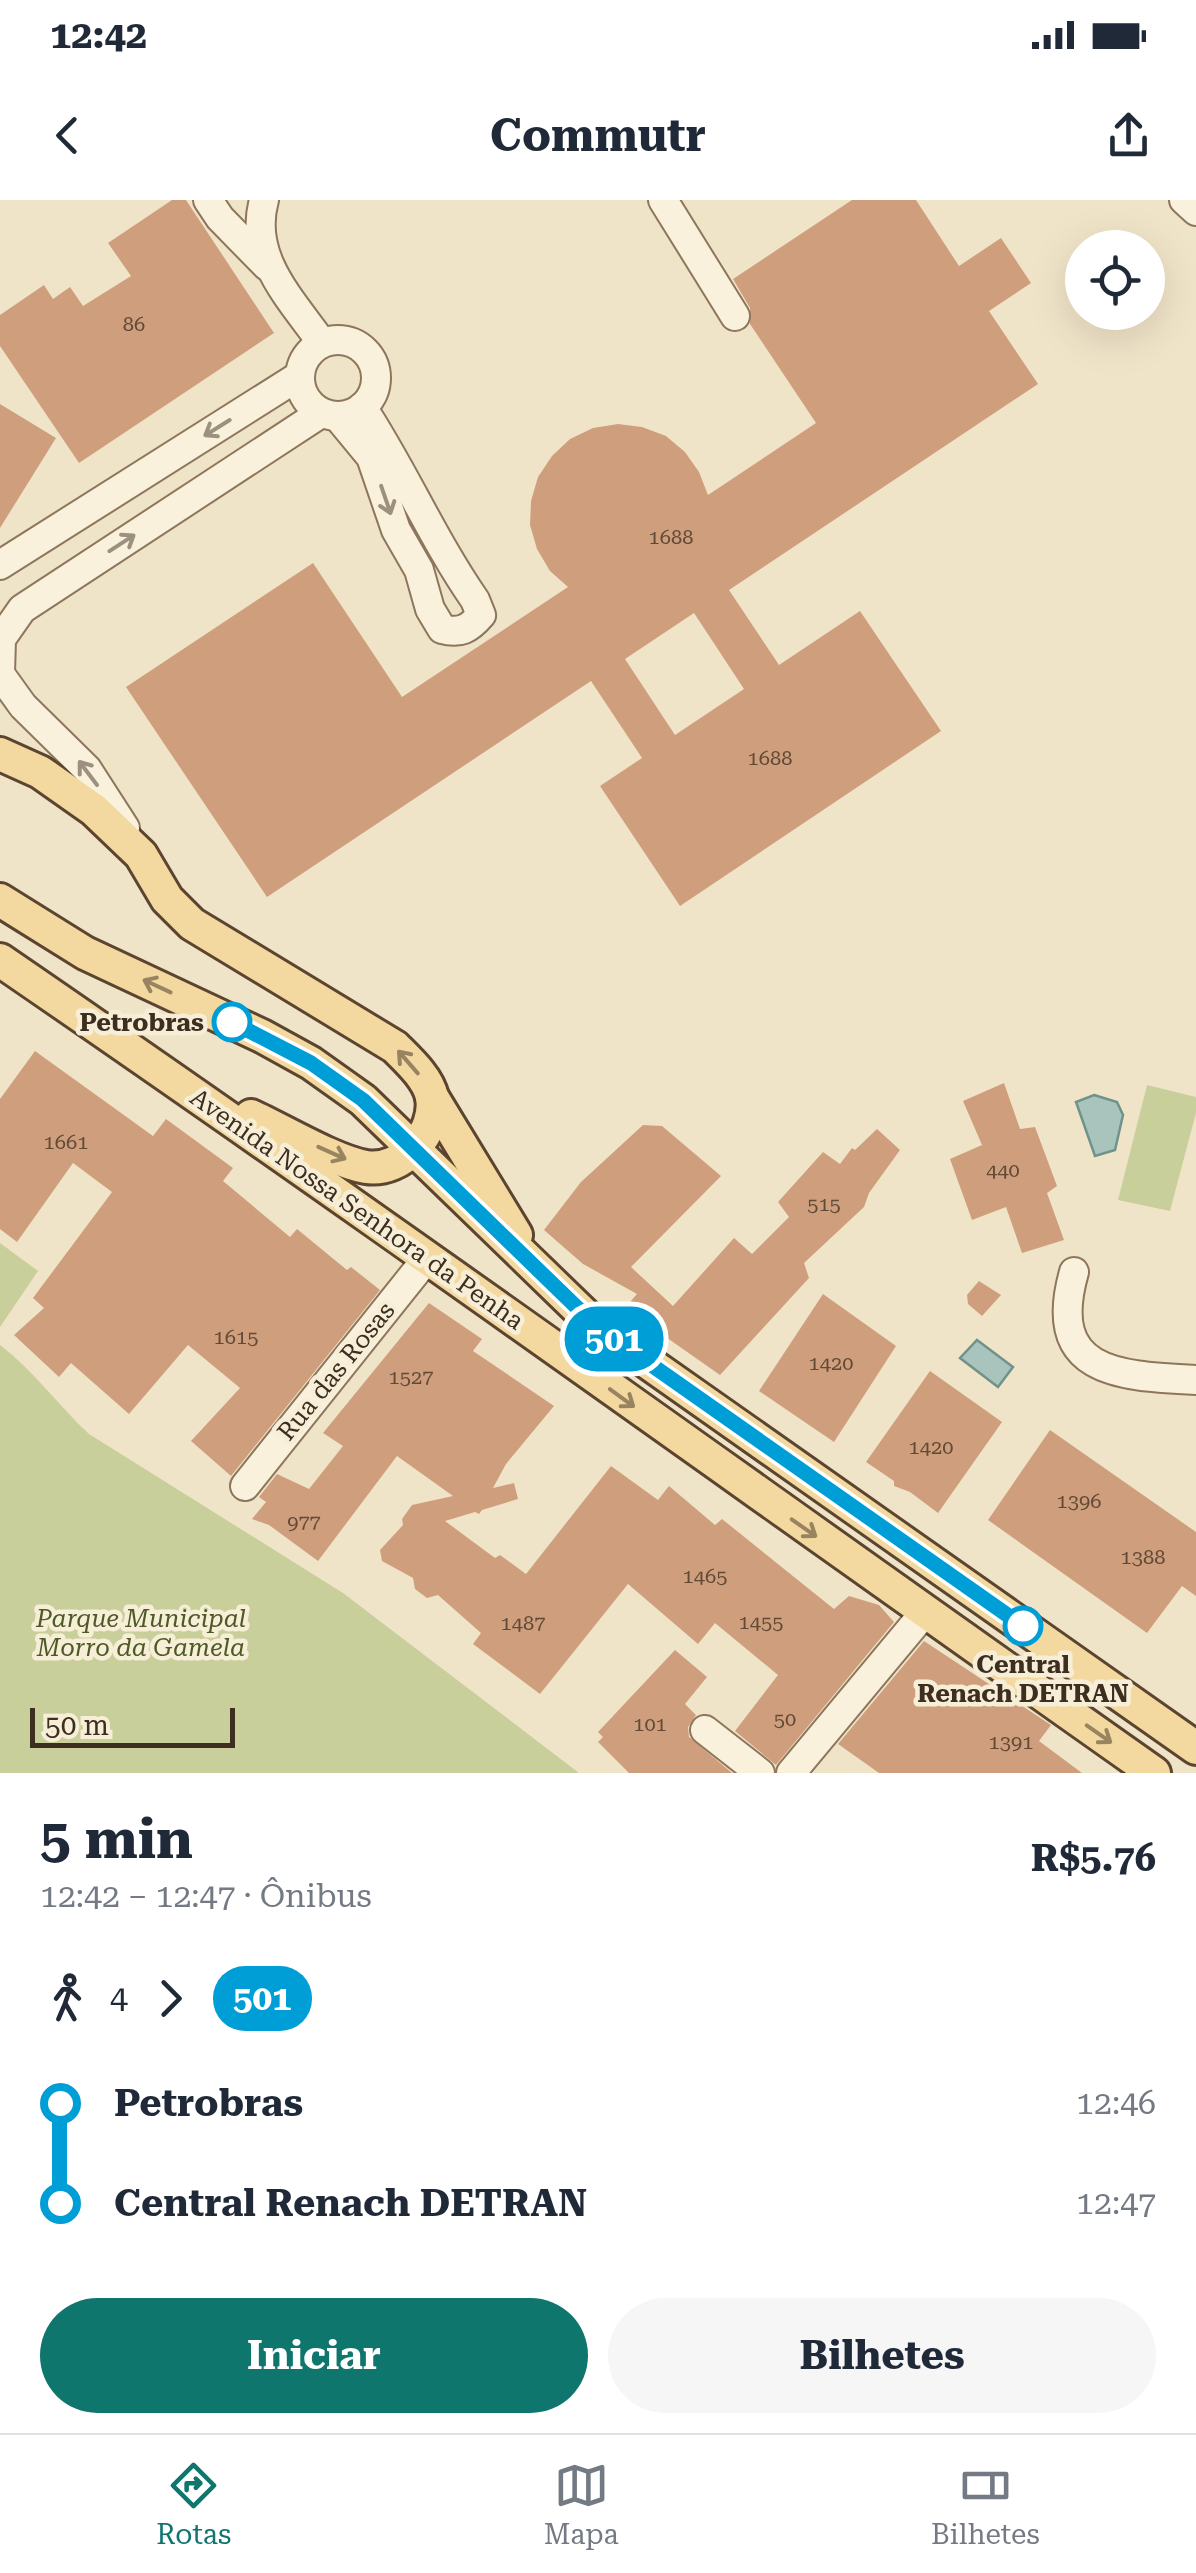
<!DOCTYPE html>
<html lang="pt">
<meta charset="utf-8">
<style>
:root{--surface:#fff;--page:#f6f6f7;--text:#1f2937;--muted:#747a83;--line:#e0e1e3;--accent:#0f766e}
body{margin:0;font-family:"Roboto Serif",serif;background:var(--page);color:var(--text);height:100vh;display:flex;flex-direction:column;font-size:38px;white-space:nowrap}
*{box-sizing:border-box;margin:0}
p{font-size:32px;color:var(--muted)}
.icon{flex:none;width:55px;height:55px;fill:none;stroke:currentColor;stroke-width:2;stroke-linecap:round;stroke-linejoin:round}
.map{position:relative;height:1573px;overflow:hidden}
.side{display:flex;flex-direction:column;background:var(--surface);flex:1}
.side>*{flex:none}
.badge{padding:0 20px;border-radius:32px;font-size:35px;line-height:65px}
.buttons{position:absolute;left:1065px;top:30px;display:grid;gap:20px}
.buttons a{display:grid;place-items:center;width:100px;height:100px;border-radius:50%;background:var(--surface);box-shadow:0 10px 40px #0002;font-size:50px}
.scale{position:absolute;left:30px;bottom:25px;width:205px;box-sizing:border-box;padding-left:10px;border:5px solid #3d2e20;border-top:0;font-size:28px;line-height:35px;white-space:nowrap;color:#3d2e20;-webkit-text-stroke:8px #f7eed8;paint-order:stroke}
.map>.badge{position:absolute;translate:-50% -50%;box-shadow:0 0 0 5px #fff}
.legs{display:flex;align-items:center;gap:15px;height:110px;padding:0 40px;font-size:32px}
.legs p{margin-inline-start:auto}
.overview{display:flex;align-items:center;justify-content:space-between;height:170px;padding:0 40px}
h1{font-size:55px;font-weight:700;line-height:75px}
.primary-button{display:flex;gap:20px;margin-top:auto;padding:20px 40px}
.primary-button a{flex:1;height:115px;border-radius:60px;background:var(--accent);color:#fff;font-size:40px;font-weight:700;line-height:115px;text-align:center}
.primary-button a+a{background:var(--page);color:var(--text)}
ul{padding:0 40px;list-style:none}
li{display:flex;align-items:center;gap:35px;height:100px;font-size:38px}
li i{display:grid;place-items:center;width:15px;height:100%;margin:0 12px;background:currentColor}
li i::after{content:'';width:25px;height:25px;margin:-12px;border:8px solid;border-radius:50%;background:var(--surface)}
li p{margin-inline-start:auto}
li:first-child i{background:linear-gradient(#0000 50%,currentColor 0)}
li:last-child i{background:linear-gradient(currentColor 50%,#0000 0)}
.status{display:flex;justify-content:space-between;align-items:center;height:70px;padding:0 50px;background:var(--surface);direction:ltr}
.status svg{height:28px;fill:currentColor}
header{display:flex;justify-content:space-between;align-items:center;height:130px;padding:0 40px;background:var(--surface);font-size:45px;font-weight:700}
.tabs{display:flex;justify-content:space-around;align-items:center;height:140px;border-top:2px solid var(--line);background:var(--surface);font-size:28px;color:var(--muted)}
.tabs a{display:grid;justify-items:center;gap:5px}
.tabs .current{color:var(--accent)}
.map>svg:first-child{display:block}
</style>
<div class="status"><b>12:42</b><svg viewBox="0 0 49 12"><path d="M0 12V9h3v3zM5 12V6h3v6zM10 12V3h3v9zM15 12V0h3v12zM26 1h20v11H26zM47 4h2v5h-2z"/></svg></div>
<header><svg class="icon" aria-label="back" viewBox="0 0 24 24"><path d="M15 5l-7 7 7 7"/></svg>Commutr<svg class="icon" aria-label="share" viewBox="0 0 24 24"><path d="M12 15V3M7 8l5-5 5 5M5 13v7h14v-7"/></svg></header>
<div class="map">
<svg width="1196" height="1573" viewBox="0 0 1196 1573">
<rect width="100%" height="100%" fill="#f0e4c8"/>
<!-- green -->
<g fill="#c9cf9b">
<path d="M 1147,885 L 1196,897 L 1196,913 L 1170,1011 L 1118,1000 Z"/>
<path d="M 0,1043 L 38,1071 L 0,1127 Z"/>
<path d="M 0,1145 C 34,1171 58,1205 89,1234 L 343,1393 L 579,1573 L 0,1573 Z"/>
</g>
<!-- water -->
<g fill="#a9c4bc" stroke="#6f938a" stroke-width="2.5">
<path d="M 1094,895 L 1117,902 L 1123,915 L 1115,950 L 1095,956 L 1076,902 Z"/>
<path d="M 977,1140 L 1013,1167 L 998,1187 L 960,1158 Z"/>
</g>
<!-- building -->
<g fill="#cf9f7d" fill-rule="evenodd">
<path d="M 172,0 L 186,0 L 274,133 L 79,263 L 0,146 L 0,115 L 44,85 L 53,99 L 70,87 L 83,106 L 131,76 L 108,43 Z"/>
<path d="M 852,0 L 916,0 L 959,66 L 1001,38 L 1031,83 L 989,111 L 1038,184 L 729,390 L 779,465 L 860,411 L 941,531 L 680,706 L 600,586 L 642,558 L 591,481 L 267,697 L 126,487 L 313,363 L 402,497 L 568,387 L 550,371 L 537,349 L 530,325 L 531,301 L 538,277 L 552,256 L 570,239 L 593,228 L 618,224 L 642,227 L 666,236 L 685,252 L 699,272 L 708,295 L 816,223 L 750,124 L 750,108 L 733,79 ZM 694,413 L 744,489 L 675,535 L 625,459 Z"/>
<path d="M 0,204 L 56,238 L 0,328 Z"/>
<path d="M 35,851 L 153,936 L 166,919 L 233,968 L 223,981 L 290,1037 L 297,1029 L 347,1070 L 351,1067 L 380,1090 L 231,1276 L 191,1241 L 240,1188 L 188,1145 L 129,1214 L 71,1163 L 59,1177 L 14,1135 L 44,1108 L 33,1098 L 112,992 L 73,963 L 17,1042 L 0,1029 L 0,899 Z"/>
<path d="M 1004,883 L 1020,929 L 1035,927 L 1057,986 L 1047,993 L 1064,1040 L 1022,1053 L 1006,1007 L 972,1020 L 950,959 L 982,945 L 963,901 Z"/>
<path d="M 643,925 L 662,926 L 721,976 L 631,1067 L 673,1106 L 734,1038 L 752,1054 L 789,1017 L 778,1002 L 823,952 L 840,964 L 852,948 L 855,950 L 877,929 L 900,950 L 869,993 L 864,1007 L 804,1063 L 809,1078 L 720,1175 L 653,1128 L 630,1102 L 637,1094 L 583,1064 L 544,1030 L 581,982 Z"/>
<path d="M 979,1081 L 1001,1095 L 982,1116 L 968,1104 L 967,1095 Z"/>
<path d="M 823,1094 L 896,1146 L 834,1242 L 759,1191 Z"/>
<path d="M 429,1103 L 482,1139 L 473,1151 L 554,1206 L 506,1264 L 493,1288 L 514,1283 L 518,1299 L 482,1310 L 479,1314 L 475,1312 L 445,1321 L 495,1358 L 500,1355 L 526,1374 L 611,1266 L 658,1300 L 669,1286 L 715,1325 L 722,1319 L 834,1409 L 849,1396 L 879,1405 L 894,1422 L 776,1565 L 735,1531 L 778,1475 L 715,1423 L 698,1444 L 628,1384 L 540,1494 L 473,1444 L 481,1433 L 438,1395 L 427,1398 L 415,1389 L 413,1378 L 382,1361 L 380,1350 L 403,1325 L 402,1319 L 412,1305 L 453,1296 L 397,1256 L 318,1361 L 269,1325 L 252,1319 L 266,1302 L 259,1297 L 277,1274 L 309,1289 L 343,1246 L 323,1233 Z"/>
<path d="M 930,1171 L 1002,1222 L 938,1313 L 910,1292 L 894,1286 L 894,1281 L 866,1262 Z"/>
<path d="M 1050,1230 L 1196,1332 L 1196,1396 L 1182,1386 L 1147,1433 L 988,1320 Z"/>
<path d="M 924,1441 L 1051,1525 L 1039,1541 L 1082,1573 L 879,1573 L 838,1544 Z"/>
<path d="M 675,1450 L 707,1477 L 685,1504 L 696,1515 L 688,1527 L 689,1537 L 732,1573 L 629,1573 L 598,1542 L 603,1537 L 598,1532 Z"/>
</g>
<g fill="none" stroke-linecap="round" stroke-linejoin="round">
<!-- minor casing -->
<g stroke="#8d765c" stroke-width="32">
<g id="minor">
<path d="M 208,0 L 220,18 L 267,66"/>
<path d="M 264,0 C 248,57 291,99 322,143"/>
<path d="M 663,0 L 735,116"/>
<path d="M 1184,0 L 1196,11"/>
<circle cx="338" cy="178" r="38"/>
<path d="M 338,217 L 371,257 L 396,330 L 419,370 L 430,409 L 442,429 C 460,434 469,429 481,415 L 475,400 C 432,338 403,269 362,207"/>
<path d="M 0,365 L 299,176"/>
<path d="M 125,628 L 87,569 L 23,506 L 0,474 L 1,439 L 22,409 L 321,213"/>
<path d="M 1074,1072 C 1045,1174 1119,1176 1196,1180"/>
<path d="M 245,1286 L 428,1057"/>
<path d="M 705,1530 L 760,1573"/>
<path d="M 791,1573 L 925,1412"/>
</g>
</g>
<!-- major casing -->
<g stroke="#5b4430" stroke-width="38">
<g id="major">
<path d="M 0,554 L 40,572 L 94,610 L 141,655 L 167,699 L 192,724 L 395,847 C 408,860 428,878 432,897 C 438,932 402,973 366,967 C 335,962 282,930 251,916"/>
<path d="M 0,700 L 85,753 L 262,836 L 311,863 L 363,900 L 596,1126 L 1196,1548"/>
<path d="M 0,760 C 388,1026 769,1302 1154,1573"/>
<path d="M 432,897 L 516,1035"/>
</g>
</g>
<!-- minor -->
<use href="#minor" stroke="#faf1dc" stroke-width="28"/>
<!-- major -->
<use href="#major" stroke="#f3d9a0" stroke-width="32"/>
</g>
<!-- one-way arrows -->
<defs><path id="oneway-shaft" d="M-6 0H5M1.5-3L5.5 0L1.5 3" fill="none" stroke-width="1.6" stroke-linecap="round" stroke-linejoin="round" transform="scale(2.5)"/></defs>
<g stroke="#9c907e">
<use href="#oneway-shaft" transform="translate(217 228) rotate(148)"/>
<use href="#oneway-shaft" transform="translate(386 300) rotate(71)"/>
<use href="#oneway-shaft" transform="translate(122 343) rotate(-33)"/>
<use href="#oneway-shaft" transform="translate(88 573) rotate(-127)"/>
</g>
<g stroke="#988460">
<use href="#oneway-shaft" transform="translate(157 786) rotate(-155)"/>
<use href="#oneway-shaft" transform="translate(408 862) rotate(-131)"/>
<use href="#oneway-shaft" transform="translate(332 953) rotate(24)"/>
<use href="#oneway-shaft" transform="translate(622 1198) rotate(36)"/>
<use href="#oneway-shaft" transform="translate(804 1328) rotate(35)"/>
<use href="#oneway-shaft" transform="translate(1099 1534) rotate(35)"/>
</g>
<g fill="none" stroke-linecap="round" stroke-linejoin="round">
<!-- line-1 casing -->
<g stroke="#fff" stroke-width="22">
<path id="line-1" d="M 232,822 L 311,863 L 363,900 L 596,1126 L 1023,1426"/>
</g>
<!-- line-1 -->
<use href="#line-1" stroke="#009ed6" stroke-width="15"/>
</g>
<!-- markers -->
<g fill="#fff" stroke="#009ed6" stroke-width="5">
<circle cx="232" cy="822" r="18"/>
<circle cx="1023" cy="1426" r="18"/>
</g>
<g text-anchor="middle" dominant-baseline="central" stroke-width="9" stroke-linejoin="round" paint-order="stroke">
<!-- number labels -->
<g font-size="20" fill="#624a37">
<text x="134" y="124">86</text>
<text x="671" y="337">1688</text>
<text x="770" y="558">1688</text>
<text x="66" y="942">1661</text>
<text x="1003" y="970">440</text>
<text x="824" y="1004">515</text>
<text x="236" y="1137">1615</text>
<text x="831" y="1163">1420</text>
<text x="411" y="1177">1527</text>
<text x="931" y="1247">1420</text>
<text x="1079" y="1301">1396</text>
<text x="304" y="1322">977</text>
<text x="1143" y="1357">1388</text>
<text x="705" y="1376">1465</text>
<text x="761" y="1422">1455</text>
<text x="523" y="1423">1487</text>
<text x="785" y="1519">50</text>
<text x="650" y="1524">101</text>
<text x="1011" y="1542">1391</text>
</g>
<!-- stop labels -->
<g font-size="25" font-weight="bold" fill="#3d2e20" stroke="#f7eed8" text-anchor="end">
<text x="204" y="822">Petrobras</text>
<text x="1023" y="1464" text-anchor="middle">Central<tspan x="1023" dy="29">Renach DETRAN</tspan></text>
</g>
<!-- street labels -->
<g font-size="25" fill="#3d2e20" stroke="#f7eed8">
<text transform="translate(357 1009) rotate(35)">Avenida Nossa Senhora da Penha</text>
<text transform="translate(336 1171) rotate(-51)">Rua das Rosas</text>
</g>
<!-- park labels -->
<g font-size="25" font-style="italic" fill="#4d5a26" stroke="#f7eed8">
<text x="141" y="1418">Parque Municipal<tspan x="141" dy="29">Morro da Gamela</tspan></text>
</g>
</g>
</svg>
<div class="buttons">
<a><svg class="icon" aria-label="locate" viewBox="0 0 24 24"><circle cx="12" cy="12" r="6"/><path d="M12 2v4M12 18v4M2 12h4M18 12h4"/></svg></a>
</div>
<div class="scale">50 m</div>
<b class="badge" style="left:614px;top:1139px;background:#009ed6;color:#fff">501</b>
</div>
<section class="side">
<div class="overview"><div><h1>5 min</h1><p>12:42 – 12:47 · Ônibus</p></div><b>R$5.76</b></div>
<div class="legs"><svg class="icon" aria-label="walk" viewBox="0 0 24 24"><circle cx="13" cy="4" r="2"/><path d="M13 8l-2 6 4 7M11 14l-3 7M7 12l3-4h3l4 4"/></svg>4<svg class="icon" aria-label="forward" viewBox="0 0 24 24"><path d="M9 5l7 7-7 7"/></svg><b class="badge" style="background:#009ed6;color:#fff">501</b></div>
<ul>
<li><i style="color:#009ed6"></i><b>Petrobras</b><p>12:46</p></li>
<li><i style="color:#009ed6"></i><b>Central Renach DETRAN</b><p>12:47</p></li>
</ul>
<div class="primary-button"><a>Iniciar</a><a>Bilhetes</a></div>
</section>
<nav class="tabs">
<a class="current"><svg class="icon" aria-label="directions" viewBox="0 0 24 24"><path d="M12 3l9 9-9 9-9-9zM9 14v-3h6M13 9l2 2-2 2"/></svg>Rotas</a>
<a><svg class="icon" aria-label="map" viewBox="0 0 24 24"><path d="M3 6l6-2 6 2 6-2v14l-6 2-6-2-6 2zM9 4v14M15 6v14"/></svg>Mapa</a>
<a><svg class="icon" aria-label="tickets" viewBox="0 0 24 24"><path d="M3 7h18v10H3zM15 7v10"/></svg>Bilhetes</a>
</nav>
